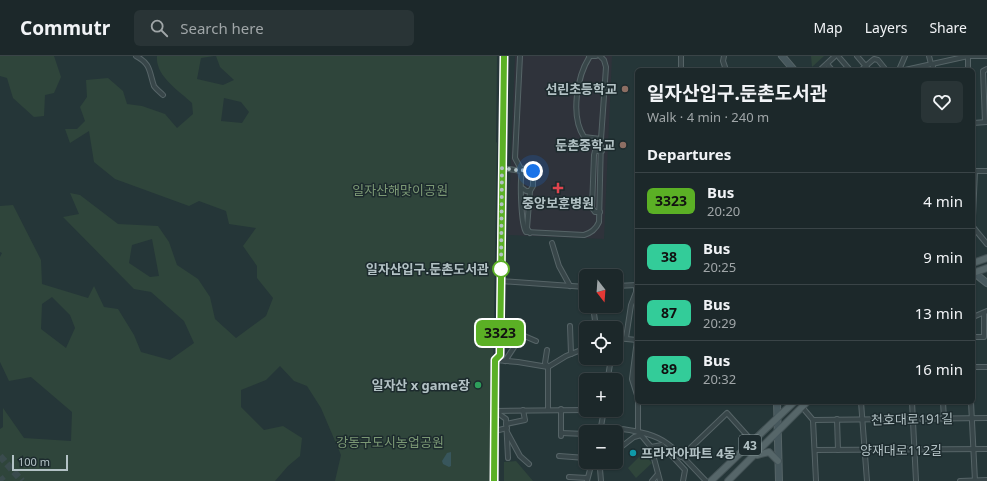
<!DOCTYPE html>
<meta charset="utf-8">
<style>
:root{--surface:#1c282a;--page:#293436;--text:#f1f3f6;--muted:#a0a6a8;--line:#3a4447}
body{margin:0;font-family:"Noto Sans","Noto Sans KR",sans-serif;background:var(--page);color:var(--text);height:100vh;display:flex;flex-direction:column;font-size:15px;white-space:nowrap}
*{box-sizing:border-box;margin:0}
p{font-size:13px;color:var(--muted)}
.icon{flex:none;width:22px;height:22px;fill:none;stroke:currentColor;stroke-width:2;stroke-linecap:round;stroke-linejoin:round}
.map{position:relative;flex:1;overflow:hidden}
.details{position:absolute;left:635px;top:12px;width:340px;height:336px;display:flex;flex-direction:column;background:var(--surface);border-radius:6px;box-shadow:0 1px 3px #0004,0 0 0 1px var(--line)}
.details>*{flex:none}
.badge{padding:0 8px;border-radius:6px;font-size:14px;line-height:26px}
.needle{width:26px;rotate:163deg}
.buttons{position:absolute;left:579px;top:213px;display:grid;gap:8px}
.buttons a{display:grid;place-items:center;width:44px;height:44px;border-radius:6px;background:var(--surface);box-shadow:0 1px 3px #0004,0 0 0 1px var(--line);font-size:20px}
.scale{position:absolute;left:12px;bottom:10px;width:56px;box-sizing:border-box;padding-left:4px;border:2px solid #b3c2c5;border-top:0;font-size:11px;line-height:14px;white-space:nowrap;color:#b3c2c5;-webkit-text-stroke:3px #1d2b2e;paint-order:stroke}
.you{position:absolute;width:20px;height:20px;margin:-10px;border:3px solid #fff;border-radius:50%;background:#1a73e8;box-shadow:0 0 0 6px #1a73e833}
.map>.badge{position:absolute;translate:-50% -50%;box-shadow:0 0 0 2px #fff}
h2{padding:0 12px;font-size:15px;line-height:36px}
.round{display:grid;place-items:center;flex:none;width:42px;height:42px;border-radius:6px;background:var(--page)}
.headline{display:flex;align-items:center;justify-content:space-between;height:68px;padding:0 12px}
h1{font-size:19px;font-weight:700;line-height:30px}
ul{padding:0;list-style:none}
li{display:flex;align-items:center;gap:12px;height:56px;padding:0 12px;border-top:1px solid var(--line)}
li div{flex:1}
li b{display:block;font-size:15px}
li em{font-style:normal}
li .badge{min-width:44px;font-weight:700;text-align:center}
header{display:flex;align-items:center;gap:24px;box-sizing:border-box;height:56px;padding:0 20px;background:var(--surface);border-bottom:1px solid var(--line)}
header strong{font-size:19px}
nav{display:flex;gap:22px;margin-inline-start:auto;font-size:14px}
.search{width:280px;height:36px;background:var(--page);display:flex;align-items:center;gap:10px;box-sizing:border-box;padding:0 14px;border-radius:6px;color:var(--muted);font-size:15px}
.map>svg:first-child{display:block}
</style>
<header>
<strong>Commutr</strong>
<div class="search"><svg class="icon" aria-label="search" viewBox="0 0 24 24"><circle cx="10" cy="10" r="6"/><path d="M15 15l6 6"/></svg>Search here</div>
<nav><a>Map</a><a>Layers</a><a>Share</a></nav>
</header>
<div class="map">
<svg width="987" height="425" viewBox="0 0 987 425">
<rect width="100%" height="100%" fill="#253638"/>
<!-- medical -->
<path fill="#2f333b" d="M 515,0 L 612,0 L 604,183 L 508,179 Z"/>
<!-- green -->
<g fill="#2f453b" fill-rule="evenodd">
<path d="M 0,0 L 54,0 L 61,21 L 54,37 L 45,39 L 44,60 L 34,61 L 13,42 L 7,22 L 0,20 Z"/>
<path d="M 157,0 L 214,0 L 201,2 L 197,23 L 223,29 L 234,24 L 220,11 L 216,0 L 497,0 L 496,86 L 497,87 L 491,425 L 335,425 L 341,399 L 321,352 L 307,330 L 294,325 L 280,310 L 266,324 L 241,334 L 241,351 L 264,374 L 283,370 L 302,382 L 300,400 L 288,410 L 275,425 L 0,425 L 0,373 L 3,371 L 3,352 L 24,382 L 71,385 L 72,356 L 31,321 L 9,325 L 0,306 L 0,201 L 2,197 L 0,196 L 0,150 L 13,149 L 41,204 L 42,228 L 88,242 L 94,230 L 104,251 L 118,253 L 134,279 L 141,296 L 170,304 L 194,287 L 184,265 L 151,236 L 134,233 L 63,161 L 79,158 L 70,137 L 80,139 L 118,168 L 158,170 L 169,186 L 177,209 L 198,223 L 210,241 L 215,263 L 236,282 L 266,260 L 273,242 L 257,222 L 257,210 L 243,190 L 256,172 L 229,168 L 226,155 L 199,145 L 189,150 L 115,123 L 94,106 L 89,75 L 70,87 L 65,73 L 77,73 L 85,65 L 80,51 L 87,41 L 86,24 L 108,22 L 123,35 L 127,48 L 142,50 L 165,58 L 177,72 L 193,58 L 192,47 C 179,35 155,20 157,0 ZM 224,42 L 241,46 L 249,56 L 242,67 L 221,65 ZM 152,183 L 159,220 L 150,221 L 129,207 L 132,189 ZM 52,241 L 70,259 L 75,272 L 66,292 L 41,273 L 42,248 Z"/>
<path d="M 811,0 L 824,0 L 812,11 Z"/>
<path d="M 643,397 L 652,407 L 636,422 L 628,412 Z"/>
<path d="M 516,405 L 533,425 L 504,425 L 504,406 Z"/>
</g>
<!-- water -->
<path fill="#38565c" d="M 451,396 L 451,410 L 449,411 L 443,408 L 442,405 L 447,397 Z"/>
<g fill="none" stroke-linecap="round" stroke-linejoin="round">
<!-- highway-tunnel -->
<g stroke="#3a4b4d" stroke-width="7" stroke-dasharray="7 3.5" stroke-linecap="butt">
<path d="M 0,400 L 22,425"/>
<path d="M 0,421 L 3,425"/>
</g>
<!-- street casing -->
<g stroke="#566467" stroke-width="6">
<g id="street">
<path d="M 136,0 C 151,8 149,15 154,30 C 156,33 160,36 163,39"/>
<path d="M 520,0 L 515,102 L 522,115"/>
<path d="M 589,0 L 596,0"/>
<path d="M 590,0 C 577,20 570,60 584,81 L 601,83 L 606,11 L 604,4 L 600,0"/>
<path d="M 724,0 L 723,5 L 726,14"/>
<path d="M 838,0 L 850,14"/>
<path d="M 857,0 L 869,14"/>
<path d="M 929,0 L 931,8"/>
<path d="M 968,0 L 968,14"/>
<path d="M 827,8 L 832,14"/>
<path d="M 933,8 L 933,14"/>
<path d="M 681,14 L 681,0"/>
<path d="M 820,14 L 835,0"/>
<path d="M 861,14 L 874,3 L 878,4 L 886,14"/>
<path d="M 899,14 L 905,0"/>
<path d="M 905,14 L 968,0 L 987,0"/>
<path d="M 985,66 L 983,15 L 987,13"/>
<path d="M 973,67 L 987,66"/>
<path d="M 502,112 L 522,115"/>
<path d="M 973,115 L 987,115"/>
<path d="M 522,132 L 526,135 L 530,135 L 533,130 L 533,115 L 530,111 L 523,113 C 519,120 521,169 526,176 L 584,179 C 591,177 596,173 599,166 L 601,83"/>
<path d="M 530,135 L 527,172 L 530,177"/>
<path d="M 600,156 L 595,156 L 592,152 L 594,99 L 595,95 L 602,95"/>
<path d="M 973,160 L 975,115"/>
<path d="M 973,171 L 987,188"/>
<path d="M 552,187 L 559,210 L 570,230"/>
<path d="M 501,225 L 586,231"/>
<path d="M 616,230 L 637,229"/>
<path d="M 593,250 L 596,272"/>
<path d="M 973,261 L 987,255"/>
<path d="M 570,270 L 571,298"/>
<path d="M 973,281 L 984,281 L 984,257"/>
<path d="M 616,282 L 637,284"/>
<path d="M 626,282 L 631,249 L 636,236 L 636,229"/>
<path d="M 637,284 L 632,323 L 637,339"/>
<path d="M 547,294 L 545,307 L 548,311 L 548,353"/>
<path d="M 495,304 L 518,306 L 548,311 L 566,300 L 586,292"/>
<path d="M 505,305 L 522,279 L 536,285"/>
<path d="M 973,311 L 987,311"/>
<path d="M 605,324 L 608,321 L 611,302"/>
<path d="M 638,346 L 638,376"/>
<path d="M 861,346 L 867,425"/>
<path d="M 912,346 L 916,425"/>
<path d="M 943,346 L 944,363"/>
<path d="M 971,346 L 975,425"/>
<path d="M 802,351 L 813,364 L 816,425"/>
<path d="M 561,353 L 561,380"/>
<path d="M 588,354 L 603,360"/>
<path d="M 495,355 L 586,354"/>
<path d="M 495,355 L 506,363 L 508,402"/>
<path d="M 837,363 L 838,394"/>
<path d="M 813,364 L 987,362"/>
<path d="M 506,368 L 525,364 L 523,354"/>
<path d="M 601,371 C 620,373 641,374 658,382 C 675,390 693,412 706,425"/>
<path d="M 495,375 L 507,372"/>
<path d="M 507,376 L 520,400 L 529,408"/>
<path d="M 600,376 L 604,354"/>
<path d="M 561,377 L 586,378"/>
<path d="M 651,391 L 662,389 L 685,414 L 683,425"/>
<path d="M 815,394 L 987,393"/>
<path d="M 616,395 L 634,381 L 641,379 L 651,391 L 660,425"/>
<path d="M 559,400 L 586,402"/>
<path d="M 681,401 L 727,357 L 753,386"/>
<path d="M 569,421 L 587,422"/>
<path d="M 587,425 L 592,406"/>
<path d="M 601,425 L 600,413 L 604,406"/>
<path d="M 652,425 L 658,418"/>
<path d="M 960,425 L 987,424"/>
</g>
</g>
<!-- secondary casing -->
<g stroke="#566467" stroke-width="8">
<g id="secondary">
<path d="M 782,0 L 794,14"/>
<path d="M 973,216 L 987,227"/>
<path d="M 777,346 L 779,425"/>
<path d="M 495,425 L 495,304 L 500,299 L 504,0"/>
</g>
</g>
<!-- primary casing -->
<g stroke="#445255" stroke-width="8">
<g id="primary">
<path d="M 973,207 L 987,202"/>
<path d="M 973,217 L 987,212"/>
<path d="M 757,399 L 769,396 L 778,405"/>
<path d="M 711,425 L 794,346"/>
<path d="M 728,425 L 807,346"/>
</g>
</g>
<!-- street -->
<use href="#street" stroke="#384649" stroke-width="4"/>
<!-- secondary -->
<use href="#secondary" stroke="#46575c" stroke-width="6"/>
<!-- primary -->
<use href="#primary" stroke="#566669" stroke-width="6"/>
</g>
<g fill="none" stroke-linecap="round" stroke-linejoin="round">
<!-- line casing -->
<g stroke="#fff" stroke-width="9">
<path id="line" d="M 494,425 L 495,304 L 500,299 L 504,0"/>
</g>
<!-- line -->
<use href="#line" stroke="#5bb025" stroke-width="6"/>
<!-- walk -->
<path stroke="#b3c2c5" stroke-width="4" stroke-dasharray="0 7.2" d="M 501,213 L 502,112 L 522,115 L 526,111 L 533,115"/>
</g>
<!-- markers -->
<g fill="#8d6e63" stroke="#1d2b2e" stroke-width="1.5">
<circle cx="625" cy="33" r="4"/>
<circle cx="623" cy="89" r="4"/>
</g>
<path fill="#e0444e" stroke="#1d2b2e" stroke-width="1.5" d="M556 126h4v4h4v4h-4v4h-4v-4h-4v-4h4z"/>
<circle fill="#fff" stroke="#5bb025" stroke-width="2" cx="501" cy="213" r="8"/>
<circle fill="#2e9e5b" stroke="#1d2b2e" stroke-width="1.5" cx="478" cy="329" r="4"/>
<circle fill="#0f9aa8" stroke="#1d2b2e" stroke-width="1.5" cx="633" cy="397" r="4"/>
<g text-anchor="middle" dominant-baseline="central" stroke-width="3" stroke-linejoin="round" paint-order="stroke">
<!-- shield labels -->
<rect fill="#1d2b2e" stroke="#869598" stroke-width="1" x="739" y="379" width="22" height="20" rx="3"/>
<g font-size="12" font-weight="bold" fill="#b3c2c5">
<text x="750" y="389">43</text>
</g>
<!-- poi labels -->
<g font-size="13" font-weight="bold" fill="#b3c2c5" stroke="#1d2b2e" text-anchor="end">
<text x="617" y="33">선린초등학교</text>
<text x="615" y="89">둔촌중학교</text>
<text x="558" y="147" text-anchor="middle">중앙보훈병원</text>
<text x="470" y="329">일자산 x game장</text>
<text x="641" y="397" text-anchor="start">프라자아파트 4동</text>
</g>
<!-- park labels -->
<g font-size="13" fill="#7b9874" stroke="#1d2b2e">
<text x="400" y="134">일자산해맞이공원</text>
<text x="390" y="386">강동구도시농업공원</text>
</g>
<!-- stop labels -->
<g font-size="13" font-weight="bold" fill="#b3c2c5" stroke="#1d2b2e" text-anchor="end">
<text x="489" y="213">일자산입구.둔촌도서관</text>
</g>
<!-- street labels -->
<g font-size="13" fill="#b3c2c5" stroke="#1d2b2e">
<text transform="translate(912 363) rotate(-1)">천호대로191길</text>
<text x="901" y="394">양재대로112길</text>
</g>
</g>
</svg>
<div class="buttons">
<a><svg class="needle" viewBox="-14 -14 28 28"><path d="M0-13l5 13h-10z" fill="#e53935"/><path d="M0 13l5-13h-10z" fill="#a0a6a8"/></svg></a>
<a><svg class="icon" aria-label="locate" viewBox="0 0 24 24"><circle cx="12" cy="12" r="6"/><path d="M12 2v4M12 18v4M2 12h4M18 12h4"/></svg></a>
<a>+</a>
<a>−</a>
</div>
<div class="scale">100 m</div>
<div class="you" style="left:533px;top:115px"></div>
<b class="badge" style="left:500px;top:277px;background:#5bb025;color:#111">3323</b>
<section class="details">
<div class="headline"><div><h1>일자산입구.둔촌도서관</h1><p>Walk · 4 min · 240 m</p></div><a class="round"><svg class="icon" aria-label="heart" viewBox="0 0 24 24"><path d="M12 20l-8-8c-3-5 5-10 8-4 3-6 11-1 8 4z"/></svg></a></div>
<h2>Departures</h2>
<ul>
<li><span class="badge" style="background:#5bb025;color:#111">3323</span><div><b>Bus</b><p>20:20</p></div><em>4 min</em></li>
<li><span class="badge" style="background:#3c9;color:#111">38</span><div><b>Bus</b><p>20:25</p></div><em>9 min</em></li>
<li><span class="badge" style="background:#3c9;color:#111">87</span><div><b>Bus</b><p>20:29</p></div><em>13 min</em></li>
<li><span class="badge" style="background:#3c9;color:#111">89</span><div><b>Bus</b><p>20:32</p></div><em>16 min</em></li>
</ul>
</section>
</div>
